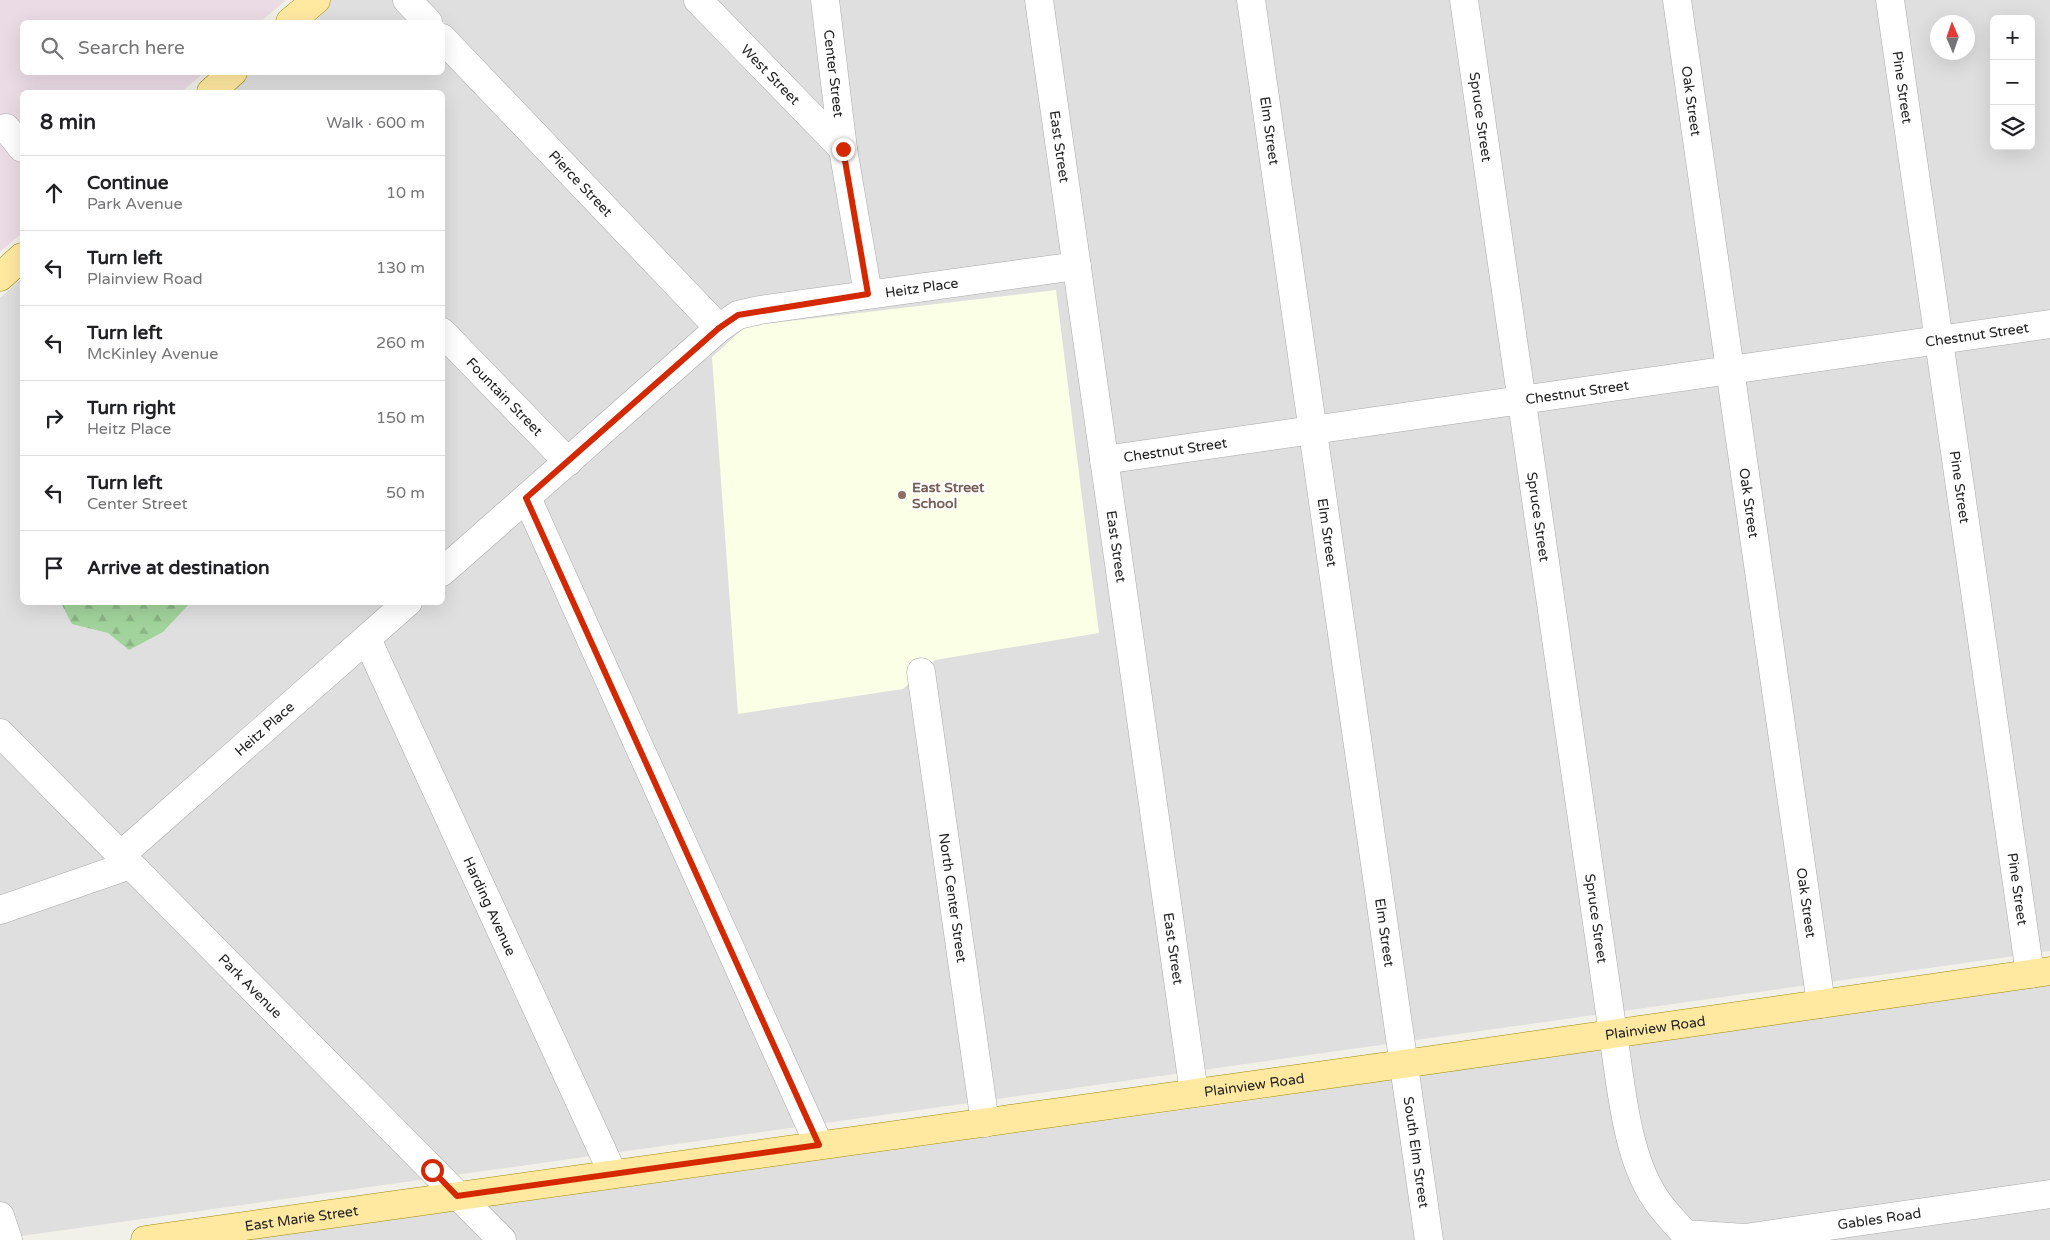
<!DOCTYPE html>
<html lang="en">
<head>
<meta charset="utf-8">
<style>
	:root { --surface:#fff; --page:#f6f6f6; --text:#202124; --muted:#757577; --line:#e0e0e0 }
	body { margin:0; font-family:"Varela Round",sans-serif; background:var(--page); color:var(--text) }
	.controls { position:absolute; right:15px; top:15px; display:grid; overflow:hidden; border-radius:8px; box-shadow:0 5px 20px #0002 }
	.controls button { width:45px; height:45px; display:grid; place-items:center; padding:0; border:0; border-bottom:1px solid var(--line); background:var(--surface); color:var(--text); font:25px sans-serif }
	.compass { position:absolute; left:1930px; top:15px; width:45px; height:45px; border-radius:50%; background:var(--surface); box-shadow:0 5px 20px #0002; rotate:358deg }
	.stop { position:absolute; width:15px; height:15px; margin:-11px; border:4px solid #d42900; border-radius:50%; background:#fff }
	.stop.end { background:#d42900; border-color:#fff; box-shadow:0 1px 5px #0008 }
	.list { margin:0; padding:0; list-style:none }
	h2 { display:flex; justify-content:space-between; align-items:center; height:65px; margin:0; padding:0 20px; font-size:21px }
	h2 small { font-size:16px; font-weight:400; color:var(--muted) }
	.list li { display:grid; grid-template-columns:32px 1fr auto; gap:15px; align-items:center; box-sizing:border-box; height:75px; padding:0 20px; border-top:1px solid var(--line) }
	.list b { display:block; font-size:19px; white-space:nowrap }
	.list p { margin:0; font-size:16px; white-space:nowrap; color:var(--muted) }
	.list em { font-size:16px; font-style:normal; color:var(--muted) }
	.icon { flex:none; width:28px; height:28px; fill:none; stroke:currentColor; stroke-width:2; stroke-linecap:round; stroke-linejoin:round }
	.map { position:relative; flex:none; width:2050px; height:1240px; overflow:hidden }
	.search { position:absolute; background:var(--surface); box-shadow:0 5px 20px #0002; left:20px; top:20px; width:425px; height:55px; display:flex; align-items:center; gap:12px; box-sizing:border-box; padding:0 18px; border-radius:8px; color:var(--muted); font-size:19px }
	.panel { position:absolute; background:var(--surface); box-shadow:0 5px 20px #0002; left:20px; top:90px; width:425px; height:515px; border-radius:8px }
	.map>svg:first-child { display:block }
	.residential { fill:#e0dfdf; fill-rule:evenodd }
	.industrial { fill:#ebdbe5 }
	.education { fill:#faffe5 }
	.forest { fill:url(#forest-firs) }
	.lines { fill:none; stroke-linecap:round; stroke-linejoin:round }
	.minor-casing { stroke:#a9a9a9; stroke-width:29 }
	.major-casing { stroke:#a08a00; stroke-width:29 }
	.minor { stroke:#fff; stroke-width:28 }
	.major { stroke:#ffe9a1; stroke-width:28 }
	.route { stroke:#d42900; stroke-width:6 }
	.education-dot { fill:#8d6e63; stroke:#fff; stroke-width:2 }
	.labels { text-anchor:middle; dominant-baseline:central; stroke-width:4; stroke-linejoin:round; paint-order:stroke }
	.street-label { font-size:14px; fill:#222; stroke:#fff }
	.education-label { font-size:14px; font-weight:bold; fill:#785e54; stroke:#fff; text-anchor:start }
</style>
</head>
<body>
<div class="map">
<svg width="2050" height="1240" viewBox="0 0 2050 1240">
	<defs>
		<pattern id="forest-firs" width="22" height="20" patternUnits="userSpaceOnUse" patternTransform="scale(1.25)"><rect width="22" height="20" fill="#a2d39c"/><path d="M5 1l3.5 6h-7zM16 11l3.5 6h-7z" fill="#8bb586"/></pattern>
	</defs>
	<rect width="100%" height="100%" fill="#f2f1e9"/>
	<!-- residential -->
	<g class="residential">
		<path d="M331,0H2050V951L0,1239V298L22,278V602H442V92H229L251,73L442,72V22H306ZM1994,19H2031V146H1994ZM1938,22H1968V52H1938Z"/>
		<polygon points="2050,981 2050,1240 245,1240 1254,1100"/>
	</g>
	<!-- industrial -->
	<polygon class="industrial" points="0,0 284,0 285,1 260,22 22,22 22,72 204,73 181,92 22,92 22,233 0,252"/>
	<!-- education -->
	<polygon class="education" points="1056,290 1099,633 935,660 903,689 738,714 712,357 746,326"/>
	<!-- forest -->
	<polygon class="forest" points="61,603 190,603 163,632 129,650 108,633 72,624"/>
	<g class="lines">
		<defs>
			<g id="minor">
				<polyline points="407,0 428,22"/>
				<path id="s1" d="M698,0L843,149"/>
				<path id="s2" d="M825,0L843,149L868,294"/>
				<path id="s3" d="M1039,0L1194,1093"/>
				<path id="s4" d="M1251,0L1429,1240"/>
				<path id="s5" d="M1464,0L1613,1034C1621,1084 1626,1155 1655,1198C1663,1211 1675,1222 1685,1234L1745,1238L2050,1194"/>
				<path id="s6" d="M1677,0L1821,1004"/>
				<path id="s7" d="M1890,0L2030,974"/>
				<path id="s8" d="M442,38L719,328"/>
				<polyline points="6,128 22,148"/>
				<path id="s9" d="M442,332L568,462"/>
				<path id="s10" d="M1104,460L2050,324"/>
				<polyline points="527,498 819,1145"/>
				<path id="s11" d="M442,572L719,328L738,315L760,310L1077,266"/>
				<path id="s12" d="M367,639L613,1174"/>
				<path id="s13" d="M921,672L985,1123"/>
				<path id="s14" d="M0,733L502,1240"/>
				<path id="s15" d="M121,855L408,602"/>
				<polyline points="0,910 130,865"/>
				<polyline points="0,1216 8,1240"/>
			</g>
			<g id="major">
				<polyline points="290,22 316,0"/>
				<polyline points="211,92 233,72"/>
				<polyline points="0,277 22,257"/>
				<path id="s16" d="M145,1240L1424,1061L2050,971"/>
			</g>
		</defs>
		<!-- minor casing -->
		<use href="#minor" class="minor-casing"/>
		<!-- major casing -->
		<use href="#major" class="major-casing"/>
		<!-- minor -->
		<use href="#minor" class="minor"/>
		<!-- major -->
		<use href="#major" class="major"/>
	</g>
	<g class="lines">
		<!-- route -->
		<polyline class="route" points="432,1170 457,1196 819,1145 526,498 719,328 738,315 868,294 843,149"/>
	</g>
	<!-- markers -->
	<circle class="education-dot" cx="902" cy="495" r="5"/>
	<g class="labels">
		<!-- street labels -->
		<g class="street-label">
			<text stroke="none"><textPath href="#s2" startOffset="74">Center Street</textPath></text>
			<text stroke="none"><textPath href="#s1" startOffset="104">West Street</textPath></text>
			<text stroke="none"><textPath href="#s7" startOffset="88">Pine Street</textPath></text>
			<text stroke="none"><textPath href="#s6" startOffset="102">Oak Street</textPath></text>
			<text stroke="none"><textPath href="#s5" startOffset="118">Spruce Street</textPath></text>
			<text stroke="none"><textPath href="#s4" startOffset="132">Elm Street</textPath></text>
			<text stroke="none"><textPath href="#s3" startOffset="148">East Street</textPath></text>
			<text stroke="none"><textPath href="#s8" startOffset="201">Pierce Street</textPath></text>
			<text stroke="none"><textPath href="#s11" startOffset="578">Heitz Place</textPath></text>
			<text stroke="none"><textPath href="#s10" startOffset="882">Chestnut Street</textPath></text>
			<text stroke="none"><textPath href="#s10" startOffset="478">Chestnut Street</textPath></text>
			<text stroke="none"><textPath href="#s9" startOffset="90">Fountain Street</textPath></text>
			<text stroke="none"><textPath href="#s10" startOffset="72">Chestnut Street</textPath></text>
			<text stroke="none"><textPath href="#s7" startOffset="492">Pine Street</textPath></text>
			<text stroke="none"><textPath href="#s6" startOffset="508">Oak Street</textPath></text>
			<text stroke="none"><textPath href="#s5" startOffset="522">Spruce Street</textPath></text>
			<text stroke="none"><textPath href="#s4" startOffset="538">Elm Street</textPath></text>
			<text stroke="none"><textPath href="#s3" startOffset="552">East Street</textPath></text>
			<text stroke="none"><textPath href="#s15" startOffset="191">Heitz Place</textPath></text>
			<text stroke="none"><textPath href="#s7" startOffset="898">Pine Street</textPath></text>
			<text stroke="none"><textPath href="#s13" startOffset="228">North Center Street</textPath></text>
			<text stroke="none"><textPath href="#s6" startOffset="912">Oak Street</textPath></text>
			<text stroke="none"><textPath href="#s12" startOffset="294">Harding Avenue</textPath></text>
			<text stroke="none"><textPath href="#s5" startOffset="928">Spruce Street</textPath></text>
			<text stroke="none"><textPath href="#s4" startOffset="942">Elm Street</textPath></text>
			<text stroke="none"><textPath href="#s3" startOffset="958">East Street</textPath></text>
			<text stroke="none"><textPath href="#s14" startOffset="356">Park Avenue</textPath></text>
			<text stroke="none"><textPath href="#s16" startOffset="1525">Plainview Road</textPath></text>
			<text stroke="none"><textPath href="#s16" startOffset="1120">Plainview Road</textPath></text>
			<text stroke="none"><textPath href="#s4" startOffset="1164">South Elm Street</textPath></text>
			<text stroke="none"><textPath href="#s16" startOffset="158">East Marie Street</textPath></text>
			<text stroke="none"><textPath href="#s5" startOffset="1458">Gables Road</textPath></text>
		</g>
		<!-- education labels -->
		<g class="education-label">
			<text x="912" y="487">East Street<tspan x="912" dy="16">School</tspan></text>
		</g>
	</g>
</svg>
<div class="controls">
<button>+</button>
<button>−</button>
<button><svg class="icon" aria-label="layers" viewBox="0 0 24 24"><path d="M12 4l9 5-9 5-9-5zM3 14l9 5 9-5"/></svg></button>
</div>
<svg class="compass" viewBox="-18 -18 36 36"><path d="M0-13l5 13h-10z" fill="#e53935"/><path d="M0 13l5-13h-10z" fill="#757577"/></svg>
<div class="stop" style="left:432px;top:1170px"></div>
<div class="stop end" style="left:843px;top:149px"></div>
<div class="search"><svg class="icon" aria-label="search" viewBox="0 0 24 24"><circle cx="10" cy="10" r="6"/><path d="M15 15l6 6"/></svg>Search here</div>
<section class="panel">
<h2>8 min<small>Walk · 600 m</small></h2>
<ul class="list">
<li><svg class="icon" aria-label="ahead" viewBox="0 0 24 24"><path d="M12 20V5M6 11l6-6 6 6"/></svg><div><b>Continue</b><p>Park Avenue</p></div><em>10 m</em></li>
<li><svg class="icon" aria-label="left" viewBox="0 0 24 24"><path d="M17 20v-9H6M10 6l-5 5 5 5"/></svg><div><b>Turn left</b><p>Plainview Road</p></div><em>130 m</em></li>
<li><svg class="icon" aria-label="left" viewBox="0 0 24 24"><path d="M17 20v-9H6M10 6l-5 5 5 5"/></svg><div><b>Turn left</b><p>McKinley Avenue</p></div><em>260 m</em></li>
<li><svg class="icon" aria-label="right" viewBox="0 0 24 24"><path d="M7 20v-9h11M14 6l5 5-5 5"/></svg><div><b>Turn right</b><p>Heitz Place</p></div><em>150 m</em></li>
<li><svg class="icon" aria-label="left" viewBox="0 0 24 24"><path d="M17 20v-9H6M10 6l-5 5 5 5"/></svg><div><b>Turn left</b><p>Center Street</p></div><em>50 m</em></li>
<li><svg class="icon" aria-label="arrive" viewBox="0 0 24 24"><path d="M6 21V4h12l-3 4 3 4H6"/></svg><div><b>Arrive at destination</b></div></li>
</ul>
</section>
</div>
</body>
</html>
